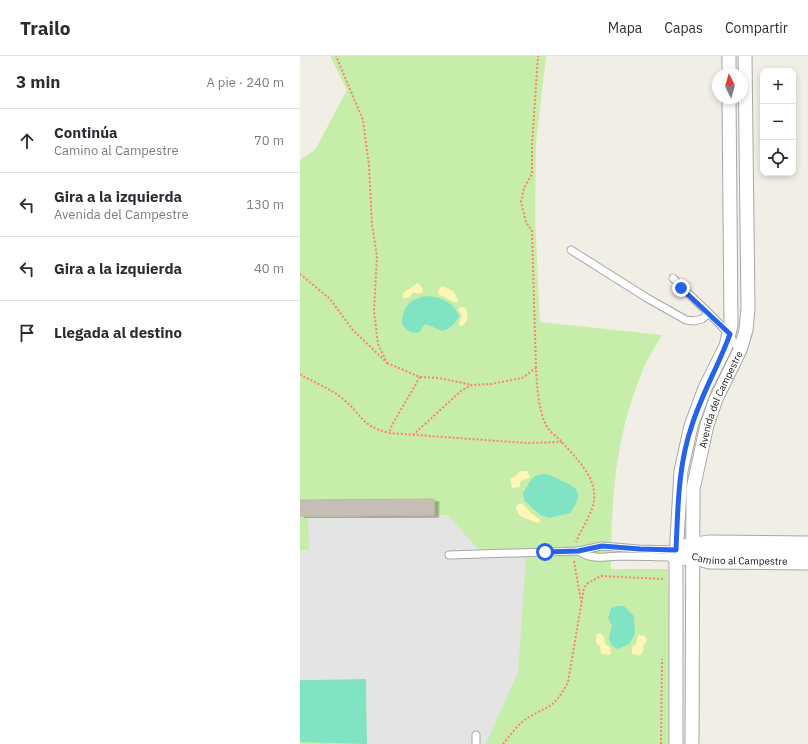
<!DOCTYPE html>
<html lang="es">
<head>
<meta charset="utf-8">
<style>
	:root { --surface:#fff; --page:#f2f2f3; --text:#2b2b33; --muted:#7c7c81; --line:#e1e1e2 }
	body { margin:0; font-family:"IBM Plex Sans",sans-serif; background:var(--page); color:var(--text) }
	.controls { position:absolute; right:12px; top:12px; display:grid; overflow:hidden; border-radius:8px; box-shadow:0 2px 6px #0003 }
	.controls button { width:36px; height:36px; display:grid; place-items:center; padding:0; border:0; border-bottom:1px solid var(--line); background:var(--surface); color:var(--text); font:20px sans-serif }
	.compass { position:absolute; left:412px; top:12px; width:36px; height:36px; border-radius:50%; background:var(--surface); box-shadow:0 2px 6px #0003; rotate:355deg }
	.stop { position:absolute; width:12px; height:12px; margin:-9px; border:3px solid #2563eb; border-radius:50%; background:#fff }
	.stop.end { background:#2563eb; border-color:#fff; box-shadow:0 1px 4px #0008 }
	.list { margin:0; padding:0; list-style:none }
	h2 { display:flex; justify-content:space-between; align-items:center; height:52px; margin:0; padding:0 16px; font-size:17px }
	h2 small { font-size:13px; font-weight:400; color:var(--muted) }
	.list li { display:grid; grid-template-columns:26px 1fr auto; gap:12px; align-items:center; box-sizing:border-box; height:64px; padding:0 16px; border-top:1px solid var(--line) }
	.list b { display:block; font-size:15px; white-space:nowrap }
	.list p { margin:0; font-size:13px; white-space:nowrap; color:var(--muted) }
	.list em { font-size:13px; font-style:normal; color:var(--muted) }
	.icon { flex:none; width:22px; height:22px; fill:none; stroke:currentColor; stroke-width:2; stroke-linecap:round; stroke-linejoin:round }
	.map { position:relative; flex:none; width:508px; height:688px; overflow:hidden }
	header { display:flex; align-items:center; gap:24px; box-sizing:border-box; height:56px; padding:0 20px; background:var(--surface); border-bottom:1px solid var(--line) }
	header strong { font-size:19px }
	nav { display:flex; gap:22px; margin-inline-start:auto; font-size:14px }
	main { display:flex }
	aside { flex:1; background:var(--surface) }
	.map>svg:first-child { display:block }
	.grass { fill:#c7edaa }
	.sand { fill:#fff5b6 }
	.pitch { fill:#80e3c3 }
	.parking { fill:#e4e4e4 }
	.building { fill:#c6beb5; stroke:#c3b5a7; filter:url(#shadow) }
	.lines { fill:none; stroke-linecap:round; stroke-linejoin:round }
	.service-casing { stroke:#a7a7a7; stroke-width:9 }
	.minor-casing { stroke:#a7a7a7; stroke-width:15 }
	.tertiary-casing { stroke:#a7a7a7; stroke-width:19 }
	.path { stroke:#ff8169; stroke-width:2; stroke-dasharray:2 2; stroke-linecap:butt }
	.service { stroke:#fff; stroke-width:7 }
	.minor { stroke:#fff; stroke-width:13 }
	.tertiary { stroke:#fff; stroke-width:17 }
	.route { stroke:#2563eb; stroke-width:5 }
	.labels { text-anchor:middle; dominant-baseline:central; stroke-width:4; stroke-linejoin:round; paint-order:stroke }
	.street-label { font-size:10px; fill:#202020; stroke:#fff }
</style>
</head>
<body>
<header>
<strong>Trailo</strong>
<nav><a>Mapa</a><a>Capas</a><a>Compartir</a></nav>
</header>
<main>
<aside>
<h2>3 min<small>A pie · 240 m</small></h2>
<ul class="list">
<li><svg class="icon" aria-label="ahead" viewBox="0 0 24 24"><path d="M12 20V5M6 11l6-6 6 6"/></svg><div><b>Continúa</b><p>Camino al Campestre</p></div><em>70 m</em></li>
<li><svg class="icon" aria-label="left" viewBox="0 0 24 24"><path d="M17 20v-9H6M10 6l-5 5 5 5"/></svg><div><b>Gira a la izquierda</b><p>Avenida del Campestre</p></div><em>130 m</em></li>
<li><svg class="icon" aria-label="left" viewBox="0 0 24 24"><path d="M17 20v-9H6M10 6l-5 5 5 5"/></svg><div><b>Gira a la izquierda</b></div><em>40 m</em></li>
<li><svg class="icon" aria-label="arrive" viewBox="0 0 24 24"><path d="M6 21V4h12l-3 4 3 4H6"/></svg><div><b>Llegada al destino</b></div></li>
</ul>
</aside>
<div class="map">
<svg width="508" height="688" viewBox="0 0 508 688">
	<defs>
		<filter id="shadow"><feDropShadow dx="4.5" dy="2.5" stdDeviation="0" flood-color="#0004"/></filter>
	</defs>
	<rect width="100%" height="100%" fill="#f1eee6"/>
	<!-- grass -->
	<path class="grass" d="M30,0H246L236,87L235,162L240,266L362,279C355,291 347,303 342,316C315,381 311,444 311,513H368L371,688H0V104L15,94L47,34Z"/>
	<!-- sand -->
	<g class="sand">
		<polygon points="118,227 123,233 123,236 119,238 114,236 108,242 103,242 103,237"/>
		<polygon points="143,230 153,235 158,243 158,245 156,247 138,238 139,232"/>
		<path d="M161,251H165C169,257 168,266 162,270H160L159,267L162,260L158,253Z"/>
		<polygon points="220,415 227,415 230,421 220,426 220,431 212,432 210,423 216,420"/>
		<polygon points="222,447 233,459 241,464 240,466 237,467 220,460 216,453 217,449"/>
		<polygon points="300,577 304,581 305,588 311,592 310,599 301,598 300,590 296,587 296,579"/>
		<polygon points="338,579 345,580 347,584 343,590 344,593 340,600 332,598 332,591 336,588"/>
	</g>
	<!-- pitch -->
	<g class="pitch">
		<path d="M128,240C143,242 153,246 159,260C156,268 149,273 142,275L126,268L122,271L120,276C111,278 107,275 102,268C102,250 111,242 128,240Z"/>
		<path d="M244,418C251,419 256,422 262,425C282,433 282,440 270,457L249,462L240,459L224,444L223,437L231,424L235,420Z"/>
		<path d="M317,550H324L334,560L335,578L329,588L318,593C306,588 309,580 312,570L308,562L311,552Z"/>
		<polygon points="66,623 67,688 0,686 0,624"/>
	</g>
	<!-- parking -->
	<polygon class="parking" points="148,459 184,500 226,502 218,616 186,688 67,688 66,623 0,624 0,495 9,494 8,461"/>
	<!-- building -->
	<polygon class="building" points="134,443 134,459 0,460 0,444"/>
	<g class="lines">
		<defs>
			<g id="service">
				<polyline points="271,194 347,242 386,264 394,265 402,263 408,258"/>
				<path d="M373,222C395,246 423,266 439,294"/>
				<path d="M278,495C292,504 304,501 320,500C339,500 358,501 376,501"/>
				<polyline points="149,499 278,495 302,490 339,493 376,494"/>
				<polyline points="176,688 176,679"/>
			</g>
			<g id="minor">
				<polyline points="429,0 429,18"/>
				<polyline points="376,688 376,501 381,415 391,370 405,332 426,290 431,269 429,42"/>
				<path id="s1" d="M392,688L393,433L407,369L416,343L440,294L446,274L448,252L445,0"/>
			</g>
			<g id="tertiary">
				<polyline points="379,493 409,488 508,489"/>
				<path id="s2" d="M376,501L394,500L410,504L508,505"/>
			</g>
		</defs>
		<!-- service casing -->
		<use href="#service" class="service-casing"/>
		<!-- minor casing -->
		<use href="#minor" class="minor-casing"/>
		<!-- tertiary casing -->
		<use href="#tertiary" class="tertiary-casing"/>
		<!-- path -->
		<g class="path">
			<polyline points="0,218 30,243 52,273 87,307 78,288 74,255 77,200 72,169 69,110 63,64 36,0"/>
			<polyline points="87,307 120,321 92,369 89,377"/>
			<polyline points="236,312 232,175 226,166 221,146 224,132 232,118 232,89 238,0"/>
			<path d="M0,318C14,327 30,332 43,343C63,359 59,369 89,377L226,387L262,386"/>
			<polyline points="120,321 139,322 172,329"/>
			<path d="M113,379L162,334L172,329L191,328L222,322L236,312C237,330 238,353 246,369C249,375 256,380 261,385C275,401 297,421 294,444C293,457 281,473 276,486"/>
			<polyline points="274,505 281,545"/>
			<path d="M203,688C209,681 215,672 222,666C245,649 253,656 268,626L284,532L288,527L301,520L363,523"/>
			<polyline points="361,688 362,603"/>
		</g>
		<!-- service -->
		<use href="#service" class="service"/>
		<!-- minor -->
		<use href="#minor" class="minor"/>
		<!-- tertiary -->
		<use href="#tertiary" class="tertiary"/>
	</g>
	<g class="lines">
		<!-- route -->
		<path class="route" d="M245,496L278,495L302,490L340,493L376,494C378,451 378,409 392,369C402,337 419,309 430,278L381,232"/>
	</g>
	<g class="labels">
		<!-- street labels -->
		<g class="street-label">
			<text stroke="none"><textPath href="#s1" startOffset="349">Avenida del Campestre</textPath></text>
			<text stroke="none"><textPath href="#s2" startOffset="64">Camino al Campestre</textPath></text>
		</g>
	</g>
</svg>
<div class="controls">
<button>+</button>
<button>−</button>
<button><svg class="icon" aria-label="locate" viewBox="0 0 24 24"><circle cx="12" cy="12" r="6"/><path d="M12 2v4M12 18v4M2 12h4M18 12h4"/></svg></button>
</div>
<svg class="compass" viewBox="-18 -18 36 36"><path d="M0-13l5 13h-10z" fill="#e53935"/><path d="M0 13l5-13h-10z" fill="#7c7c81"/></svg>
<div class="stop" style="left:245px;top:496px"></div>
<div class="stop end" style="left:381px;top:232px"></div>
</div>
</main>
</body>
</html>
